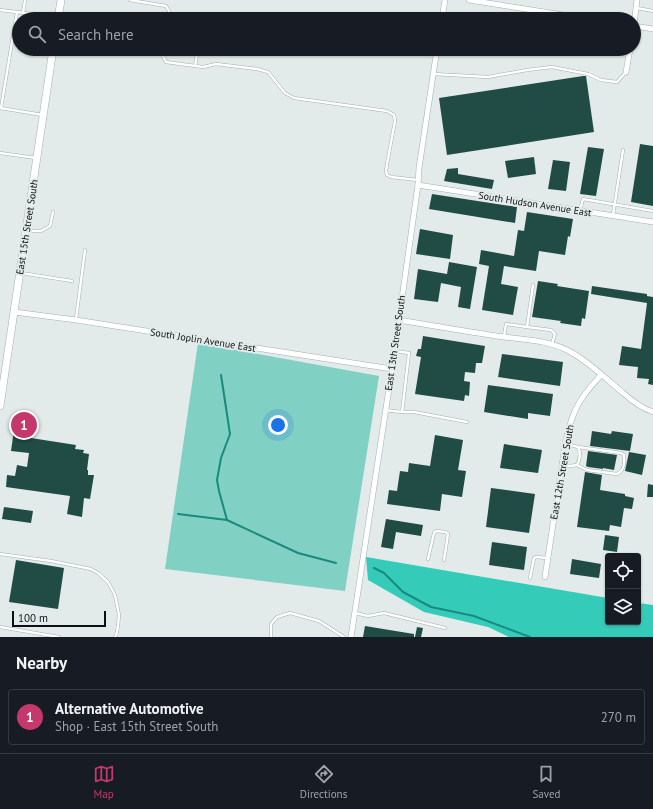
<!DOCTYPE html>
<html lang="en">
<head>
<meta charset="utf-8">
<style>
	:root { --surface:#171b24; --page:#20242c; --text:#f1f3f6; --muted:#9ea1a6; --line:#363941; --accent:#c4386b }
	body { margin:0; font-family:"PT Sans",sans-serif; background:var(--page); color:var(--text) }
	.controls { position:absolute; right:12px; bottom:12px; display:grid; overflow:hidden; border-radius:4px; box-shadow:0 1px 3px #0004 }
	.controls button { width:36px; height:36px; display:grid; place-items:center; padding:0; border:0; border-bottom:1px solid var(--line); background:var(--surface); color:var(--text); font:20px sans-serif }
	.scale { position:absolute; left:12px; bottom:10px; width:94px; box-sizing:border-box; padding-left:4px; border:2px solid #0d100f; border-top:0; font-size:11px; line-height:14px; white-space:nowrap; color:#0d100f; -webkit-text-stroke:3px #e2ebea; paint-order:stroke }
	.you { position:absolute; left:278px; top:425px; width:14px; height:14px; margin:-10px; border:3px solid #fff; border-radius:50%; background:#1a73e8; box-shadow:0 0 0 6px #1a73e833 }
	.badge { display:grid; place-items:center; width:26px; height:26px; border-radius:50%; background:var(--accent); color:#fff; font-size:13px; font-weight:700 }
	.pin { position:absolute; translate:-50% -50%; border:2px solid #fff; box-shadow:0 1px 4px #0006 }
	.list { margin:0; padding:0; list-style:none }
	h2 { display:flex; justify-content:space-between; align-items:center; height:52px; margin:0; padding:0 16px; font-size:17px }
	h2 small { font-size:13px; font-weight:400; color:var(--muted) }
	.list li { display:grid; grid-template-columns:26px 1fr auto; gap:12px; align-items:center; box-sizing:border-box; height:56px; margin:0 8px 8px; padding:0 8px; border:1px solid var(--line); border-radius:4px }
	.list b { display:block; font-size:15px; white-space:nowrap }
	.list p { margin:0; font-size:13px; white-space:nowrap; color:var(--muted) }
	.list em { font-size:13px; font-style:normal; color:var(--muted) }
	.icon { flex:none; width:22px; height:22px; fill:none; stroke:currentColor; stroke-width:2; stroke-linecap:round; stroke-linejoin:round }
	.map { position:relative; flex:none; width:653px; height:637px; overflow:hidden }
	.search { position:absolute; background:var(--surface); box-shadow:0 1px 3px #0004; left:12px; right:12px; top:12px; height:44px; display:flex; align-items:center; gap:10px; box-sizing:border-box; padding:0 14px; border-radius:22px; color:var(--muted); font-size:15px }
	.sheet { height:116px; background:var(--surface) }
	nav { display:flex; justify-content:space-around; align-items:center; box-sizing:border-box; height:56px; border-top:1px solid var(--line); background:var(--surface); font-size:11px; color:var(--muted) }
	nav a { display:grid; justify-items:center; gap:2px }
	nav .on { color:var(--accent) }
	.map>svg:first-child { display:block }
	.green { fill:#80d0c4 }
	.forest { fill:#35cbb9 }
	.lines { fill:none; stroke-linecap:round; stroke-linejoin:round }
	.stream { stroke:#198a7d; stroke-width:2 }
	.building { fill:#214c46 }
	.service-casing { stroke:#a5aeac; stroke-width:3.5 }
	.minor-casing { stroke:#a5aeac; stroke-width:6 }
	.secondary-casing { stroke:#a5aeac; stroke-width:8 }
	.service { stroke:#fff; stroke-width:2.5 }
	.minor { stroke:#fff; stroke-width:5 }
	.secondary { stroke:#fff; stroke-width:7 }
	.labels { text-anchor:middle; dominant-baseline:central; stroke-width:4; stroke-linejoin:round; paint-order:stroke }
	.street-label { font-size:10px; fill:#0d100f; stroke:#e2ebea }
</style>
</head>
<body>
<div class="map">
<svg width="653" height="637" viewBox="0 0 653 637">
	<rect width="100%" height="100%" fill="#e2ebea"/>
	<!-- green -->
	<polygon class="green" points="198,343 379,376 345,591 165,569"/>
	<!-- forest -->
	<polygon class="forest" points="366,557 608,598 608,622 638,622 638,603 653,605 653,637 509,637 488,627 424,612 368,580"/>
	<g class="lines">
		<!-- stream -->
		<g class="stream">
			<polyline points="221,375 230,434 221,458 217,480 219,491 227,520"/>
			<polyline points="178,514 227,520 298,553 336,563"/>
			<polyline points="374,568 384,573 403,592 431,607 474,616 530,637"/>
		</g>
	</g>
	<!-- building -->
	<g class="building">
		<polygon points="583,76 586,76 594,132 447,155 439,98"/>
		<polygon points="640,144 653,146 653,206 631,202"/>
		<polygon points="588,147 604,149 596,196 580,194"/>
		<polygon points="534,157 536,174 508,178 505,161"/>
		<polygon points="553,160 570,162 566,191 548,189"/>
		<polygon points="458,168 458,174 494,180 492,189 444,181 447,169"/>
		<polygon points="432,194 517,207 515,223 429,209"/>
		<polygon points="527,212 573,219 570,237 568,236 565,255 539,251 536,271 504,266 501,284 518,287 513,315 482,310 489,266 479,264 481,250 514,256 518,230 524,231"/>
		<polygon points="420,229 453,235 450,259 416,254"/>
		<polygon points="449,262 477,267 470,309 458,307 461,287 441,283 438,302 414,299 418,269 447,274"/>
		<polygon points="538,281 558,284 557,286 589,291 585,319 582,318 581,326 560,323 561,321 532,317"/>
		<polygon points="592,286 647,294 647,296 653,297 653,385 648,384 649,379 637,378 638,367 619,365 622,346 641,349 647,303 591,294"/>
		<polygon points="423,336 485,346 482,363 476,363 475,373 465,372 464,381 470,382 469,396 465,395 464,401 415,394 421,357 416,356 418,349 421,349"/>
		<polygon points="502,354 563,362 560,386 498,377"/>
		<polygon points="488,385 553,394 550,416 528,413 528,419 484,412"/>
		<polygon points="16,415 34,417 31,438 76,445 75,449 84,450 83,453 89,454 87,470 88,470 88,475 94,475 90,499 84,498 82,517 67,514 70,496 6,487 7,475 15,476 17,465 27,467 29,453 11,451"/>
		<polygon points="592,431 611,434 612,431 633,434 630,451 590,446"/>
		<polygon points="435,435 463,440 458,470 466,471 462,497 442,494 440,511 387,504 389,490 397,491 400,471 408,472 409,463 430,466"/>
		<polygon points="504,444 542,450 538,473 500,468"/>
		<polygon points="588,451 617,455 614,470 603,468 603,469 588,467 586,466"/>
		<polygon points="629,452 646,455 642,475 625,471"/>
		<polygon points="585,472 602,475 600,490 625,494 625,496 634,498 632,509 624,508 621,527 610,525 609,531 577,527"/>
		<polygon points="648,484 653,485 653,497 647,497"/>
		<polygon points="491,488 535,494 529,533 486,527"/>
		<polygon points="4,507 33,511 31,523 2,519"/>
		<polygon points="386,519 423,525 421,536 396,532 393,549 381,547"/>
		<polygon points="605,535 619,537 617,552 603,550"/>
		<polygon points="492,542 527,547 524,570 489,565"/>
		<polygon points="572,559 601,564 599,578 570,574"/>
		<polygon points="16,560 64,568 58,609 9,602"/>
		<polygon points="365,626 414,634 414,637 363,637"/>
		<polygon points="417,627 423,628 421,637 415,637"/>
	</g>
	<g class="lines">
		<defs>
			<g id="service">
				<polyline points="130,0 166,6 170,13 169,19"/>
				<polyline points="637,8 653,11"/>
				<polyline points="0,10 57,17"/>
				<polyline points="23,13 25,0"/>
				<polyline points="164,49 163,56 166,62 203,67 216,64 257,69 268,72 285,93 294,98 387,111 394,115 395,121 387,164 386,171 387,175 391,177 418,180"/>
				<polyline points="195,66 198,49"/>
				<polyline points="433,74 488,77 527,70 552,67 588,74 601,80 617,82 626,72"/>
				<polyline points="0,108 43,115"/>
				<polyline points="1,108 17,12"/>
				<polyline points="0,153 36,158"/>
				<polyline points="580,210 583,199 653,211"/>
				<polyline points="613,215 623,150"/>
				<polyline points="26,231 41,231 50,226 53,212"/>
				<polyline points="21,273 72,281"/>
				<polyline points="533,285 527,327 551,330 555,334 552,344"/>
				<polyline points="76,319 85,250"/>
				<polyline points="504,336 506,324 527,327"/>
				<polyline points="385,410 402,412 409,353 395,351"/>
				<polyline points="402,412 414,412 467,422"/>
				<path d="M577,465L587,470L617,474C624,471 625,462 624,455L621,453L578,447"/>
				<path d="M562,467L577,465C580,460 581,452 578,447L566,444"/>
				<polyline points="0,554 51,561 91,569 98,573 108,582 115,595 119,615 118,626 116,636 115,637"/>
				<polyline points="428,559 434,533 436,531 446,532 448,534 444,560"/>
				<polyline points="530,578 534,558 536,557 547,558"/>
				<polyline points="355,613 368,616 384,613 445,628"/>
				<polyline points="0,627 59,637"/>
				<polyline points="271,637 271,624 277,617 290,613 319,621 344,637"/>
			</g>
			<g id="minor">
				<polyline points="469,0 589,19"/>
				<polyline points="442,19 445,0"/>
				<polyline points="634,24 637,0"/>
				<polyline points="634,26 653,29"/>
				<polyline points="626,72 630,49"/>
				<polyline points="418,185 653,222"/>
				<polyline points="14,312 76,320 392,369"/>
				<path d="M399,320C434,326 469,332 504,337C525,340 547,340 567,350C587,360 605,378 622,392C632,401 641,408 653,412"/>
				<path d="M545,577L566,439C570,424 574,409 583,397C588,389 595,382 601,375"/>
				<polyline points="351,637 392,369 418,185 419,168 437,49"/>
			</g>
			<g id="secondary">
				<polyline points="58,19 61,0"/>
				<polyline points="0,406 53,49"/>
			</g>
		</defs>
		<!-- service casing -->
		<use href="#service" class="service-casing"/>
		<!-- minor casing -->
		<use href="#minor" class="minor-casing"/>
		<!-- secondary casing -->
		<use href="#secondary" class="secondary-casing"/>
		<!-- service -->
		<use href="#service" class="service"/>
		<!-- minor -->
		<use href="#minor" class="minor"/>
		<!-- secondary -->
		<use href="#secondary" class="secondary"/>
	</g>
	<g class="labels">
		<!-- street labels -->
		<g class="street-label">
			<text transform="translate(535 204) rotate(9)">South Hudson Avenue East</text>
			<text transform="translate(27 227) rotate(-81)">East 15th Street South</text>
			<text transform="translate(203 340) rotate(9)">South Joplin Avenue East</text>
			<text transform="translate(395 343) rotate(-82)">East 13th Street South</text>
			<text transform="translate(562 472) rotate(-80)">East 12th Street South</text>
		</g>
	</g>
</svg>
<div class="controls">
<button><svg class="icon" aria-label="locate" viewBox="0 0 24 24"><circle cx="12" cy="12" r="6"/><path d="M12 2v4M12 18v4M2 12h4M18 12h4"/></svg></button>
<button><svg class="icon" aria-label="layers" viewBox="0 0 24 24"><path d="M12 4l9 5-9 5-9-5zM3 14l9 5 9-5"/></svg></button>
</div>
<div class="scale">100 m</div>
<div class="you"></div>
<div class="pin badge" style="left:24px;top:425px">1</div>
<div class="search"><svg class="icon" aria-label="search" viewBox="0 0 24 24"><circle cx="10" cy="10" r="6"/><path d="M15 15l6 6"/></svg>Search here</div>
</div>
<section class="sheet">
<h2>Nearby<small></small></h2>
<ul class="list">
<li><span class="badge">1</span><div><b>Alternative Automotive</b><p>Shop · East 15th Street South</p></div><em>270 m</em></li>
</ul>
</section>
<nav>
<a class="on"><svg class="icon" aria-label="map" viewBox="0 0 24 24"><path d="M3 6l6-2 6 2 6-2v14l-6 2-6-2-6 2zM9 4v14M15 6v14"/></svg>Map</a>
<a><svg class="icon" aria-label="directions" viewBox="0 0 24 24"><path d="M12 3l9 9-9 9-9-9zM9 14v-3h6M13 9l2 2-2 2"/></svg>Directions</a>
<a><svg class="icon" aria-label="saved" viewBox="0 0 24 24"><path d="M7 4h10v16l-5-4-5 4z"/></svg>Saved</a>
</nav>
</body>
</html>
